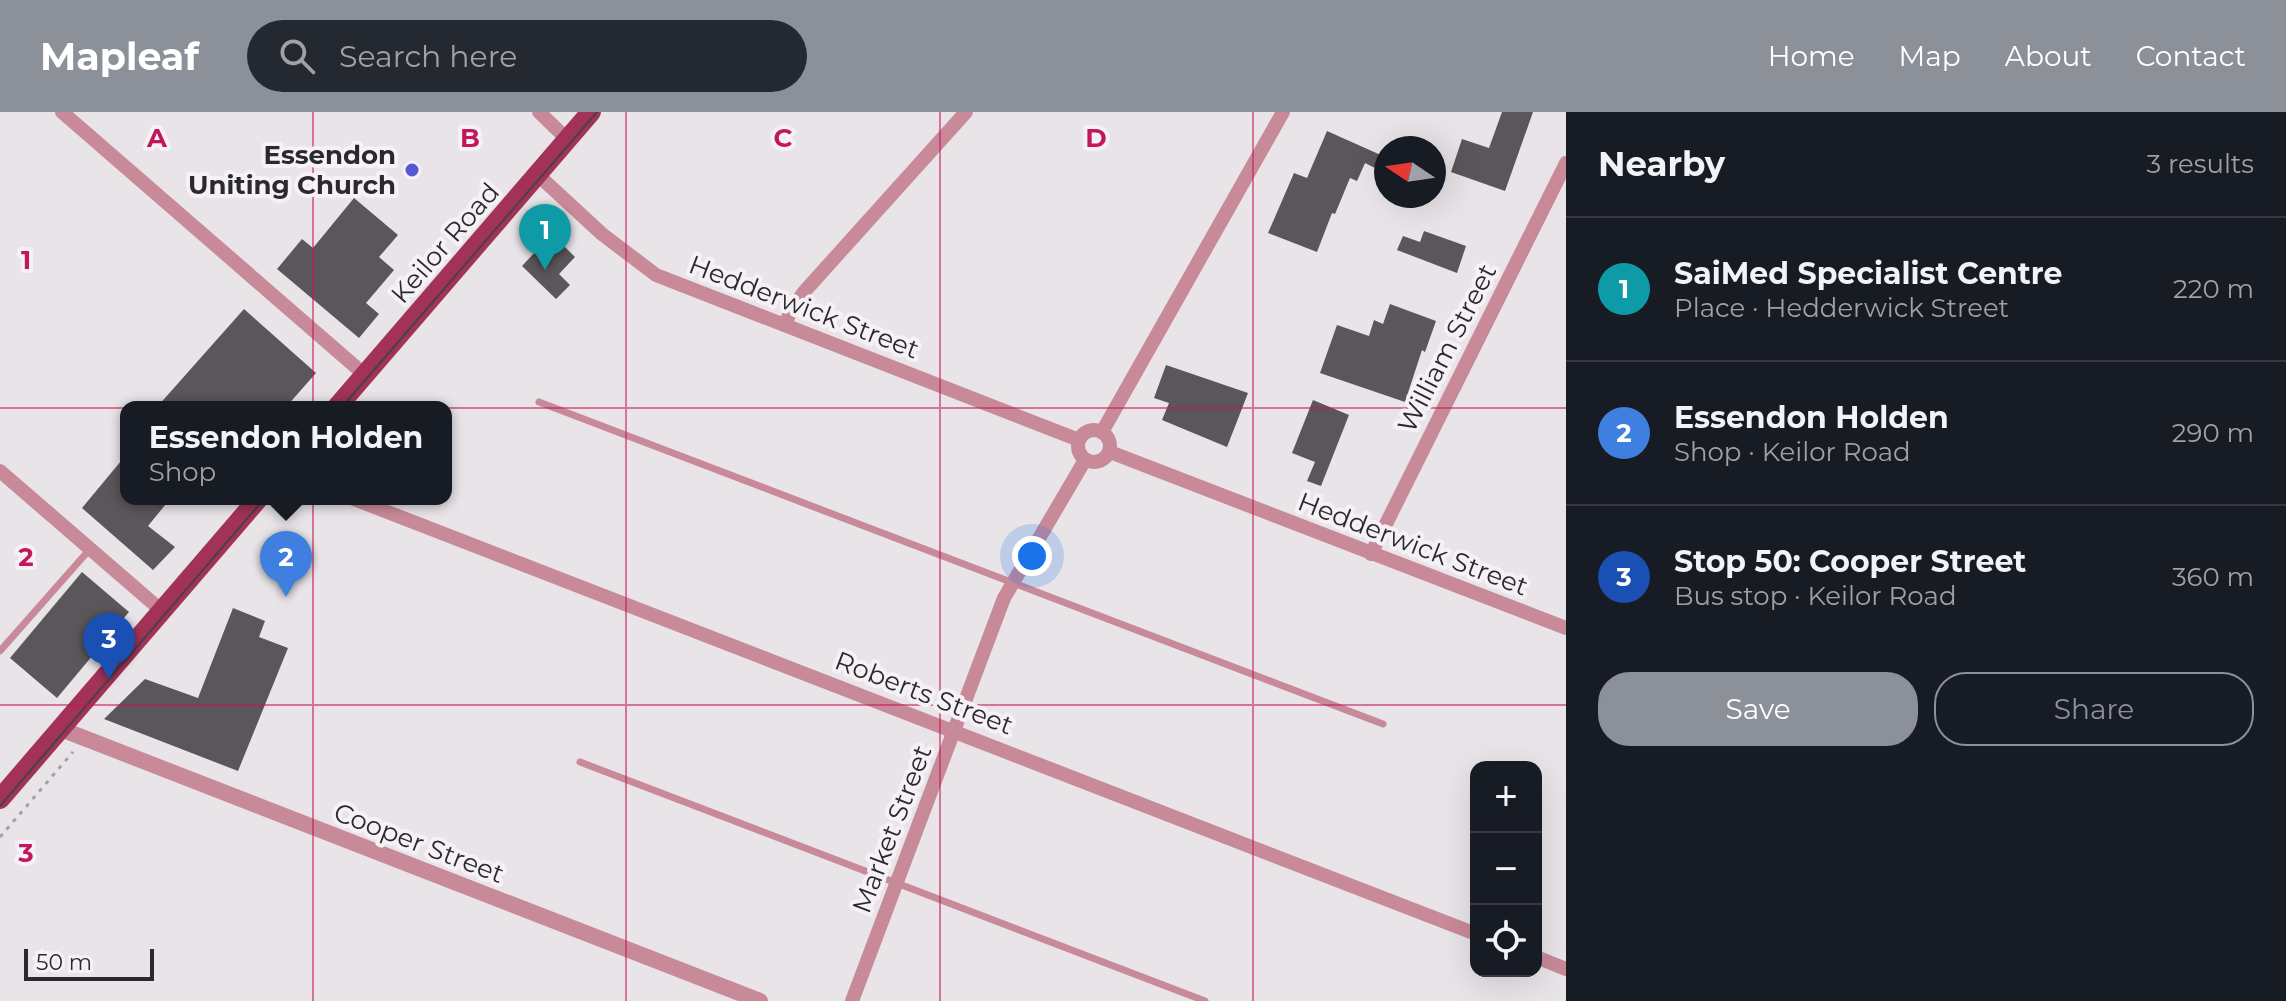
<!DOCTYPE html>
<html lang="en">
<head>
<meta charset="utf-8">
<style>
	:root { --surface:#171b24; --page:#242831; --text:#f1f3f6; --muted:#9ea1a6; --line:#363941; --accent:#8c9099 }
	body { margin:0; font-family:Montserrat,sans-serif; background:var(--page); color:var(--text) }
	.controls { position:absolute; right:24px; bottom:24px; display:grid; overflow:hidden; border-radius:16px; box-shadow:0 8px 32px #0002 }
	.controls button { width:72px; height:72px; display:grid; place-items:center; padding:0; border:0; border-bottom:2px solid var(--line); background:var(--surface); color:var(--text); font:40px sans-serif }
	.compass { position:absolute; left:1374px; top:24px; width:72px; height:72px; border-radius:50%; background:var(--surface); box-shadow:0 8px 32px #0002; rotate:283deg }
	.scale { position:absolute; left:24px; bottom:20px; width:130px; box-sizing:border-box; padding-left:8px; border:4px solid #2a292b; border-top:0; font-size:22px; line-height:28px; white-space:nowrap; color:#2a292b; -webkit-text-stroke:6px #f5f1f6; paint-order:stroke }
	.you { position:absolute; left:1032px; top:444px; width:28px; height:28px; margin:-20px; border:6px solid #fff; border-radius:50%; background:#1a73e8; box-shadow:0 0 0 12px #1a73e833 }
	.badge { display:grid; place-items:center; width:52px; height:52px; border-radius:50%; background:var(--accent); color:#fff; font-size:26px; font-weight:700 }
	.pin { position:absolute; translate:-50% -66px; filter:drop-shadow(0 2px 4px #0008) }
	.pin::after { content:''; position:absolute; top:42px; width:28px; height:24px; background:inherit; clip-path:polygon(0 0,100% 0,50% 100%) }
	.popup { position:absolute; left:120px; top:289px; width:332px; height:104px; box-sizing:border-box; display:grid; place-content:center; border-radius:16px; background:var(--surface); filter:drop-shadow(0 2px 6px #0005); font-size:26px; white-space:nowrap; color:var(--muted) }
	.popup b { font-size:30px; color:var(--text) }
	.popup::after { content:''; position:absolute; left:50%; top:100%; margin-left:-16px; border:16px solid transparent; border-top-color:var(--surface) }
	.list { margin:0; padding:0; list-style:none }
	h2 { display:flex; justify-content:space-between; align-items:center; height:104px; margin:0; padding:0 32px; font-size:34px }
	h2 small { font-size:26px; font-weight:400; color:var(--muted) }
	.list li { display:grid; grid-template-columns:52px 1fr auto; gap:24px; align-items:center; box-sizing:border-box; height:144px; padding:0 32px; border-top:2px solid var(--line) }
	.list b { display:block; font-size:30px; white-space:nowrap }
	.list p { margin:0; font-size:26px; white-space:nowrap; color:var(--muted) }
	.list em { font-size:26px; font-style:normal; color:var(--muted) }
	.actions { display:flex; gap:16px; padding:24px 32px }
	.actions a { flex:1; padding:18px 0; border:2px solid var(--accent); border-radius:32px; text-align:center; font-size:28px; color:var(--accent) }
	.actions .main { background:var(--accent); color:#fff }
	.icon { flex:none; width:44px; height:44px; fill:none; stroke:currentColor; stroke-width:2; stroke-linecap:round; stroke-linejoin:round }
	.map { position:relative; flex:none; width:1566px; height:889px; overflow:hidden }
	header { display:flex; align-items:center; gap:48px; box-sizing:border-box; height:112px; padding:0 40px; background:var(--accent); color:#fff }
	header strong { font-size:38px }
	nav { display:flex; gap:44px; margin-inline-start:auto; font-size:28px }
	.search { width:560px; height:72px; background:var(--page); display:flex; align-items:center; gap:20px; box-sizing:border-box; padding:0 28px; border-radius:44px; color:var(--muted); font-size:30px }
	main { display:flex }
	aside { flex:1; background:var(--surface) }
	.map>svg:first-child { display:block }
	.building { fill:#5a5659 }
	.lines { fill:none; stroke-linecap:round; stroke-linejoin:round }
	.path { stroke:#a3a1a4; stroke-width:3; stroke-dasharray:4 6; stroke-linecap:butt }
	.service { stroke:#c88998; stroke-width:7 }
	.minor { stroke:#c88998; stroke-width:14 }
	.tertiary { stroke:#c88998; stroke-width:16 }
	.primary { stroke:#a33259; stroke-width:20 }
	.tram { stroke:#454346; stroke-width:2 }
	.grid { fill:none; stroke:#c2185b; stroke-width:2; stroke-opacity:0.55 }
	.poi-dot { fill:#535ad1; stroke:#f5f1f6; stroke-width:3 }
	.labels { text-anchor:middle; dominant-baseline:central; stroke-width:8; stroke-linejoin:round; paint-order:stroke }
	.poi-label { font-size:26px; font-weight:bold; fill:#2a292b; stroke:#f5f1f6; text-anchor:end }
	.street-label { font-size:26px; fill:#2a292b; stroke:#f5f1f6 }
	.grid-label { font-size:26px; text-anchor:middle; font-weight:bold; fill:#c2185b; stroke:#f5f1f6; stroke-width:8; stroke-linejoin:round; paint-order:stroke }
</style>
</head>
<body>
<header>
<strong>Mapleaf</strong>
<div class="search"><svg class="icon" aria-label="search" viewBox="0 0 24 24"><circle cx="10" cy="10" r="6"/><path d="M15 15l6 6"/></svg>Search here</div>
<nav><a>Home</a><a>Map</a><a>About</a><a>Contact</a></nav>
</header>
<main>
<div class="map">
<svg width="1566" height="889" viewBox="0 0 1566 889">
	<rect width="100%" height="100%" fill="#e8e4e8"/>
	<!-- building -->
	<g class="building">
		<polygon points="1502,0 1533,0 1505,79 1451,60 1462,27 1489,36"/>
		<polygon points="1327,19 1383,44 1377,57 1365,51 1357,69 1350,66 1335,102 1332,101 1317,140 1268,121 1294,61 1307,66"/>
		<polygon points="354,86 398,123 379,145 394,158 366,191 379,202 359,226 277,157 302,127 313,136"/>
		<polygon points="1424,119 1466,134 1457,161 1397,138 1403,124 1420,130"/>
		<polygon points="552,122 575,145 559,162 570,173 556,187 522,154"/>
		<polygon points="1390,192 1436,209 1425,240 1422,238 1405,290 1320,261 1337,213 1369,224 1374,208 1383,212"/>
		<polygon points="244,197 316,261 286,295 157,295"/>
		<polygon points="1166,253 1248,281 1227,335 1162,308 1169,291 1154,286"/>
		<polygon points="1313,288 1349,303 1321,374 1307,369 1315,350 1292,341"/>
		<polygon points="126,343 126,387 170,387 148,414 175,435 153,458 82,396"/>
		<polygon points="82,460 129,500 57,586 10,546"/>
		<polygon points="233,496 265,509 259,525 288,536 238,659 104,607 145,567 198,586"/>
	</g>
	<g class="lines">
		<!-- path -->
		<polyline class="path" points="0,725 73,640"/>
		<!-- service -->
		<g class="service">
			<polyline points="539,290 1383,612"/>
			<polyline points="0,539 90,437"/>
			<polyline points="580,650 1205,889"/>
		</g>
		<!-- minor -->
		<g class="minor">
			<polyline points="62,0 365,263"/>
			<polyline points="539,0 568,28"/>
			<polyline points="538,63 602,122 656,163 1079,328"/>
			<polyline points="785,213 791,198 804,180 966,0"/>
			<circle cx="1094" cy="334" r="16"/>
			<polyline points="1102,320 1283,0"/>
			<polyline points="1110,340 1566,516"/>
			<polyline points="0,359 162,499"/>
			<polyline points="354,387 1476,822"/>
			<polyline points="1371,442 1566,51"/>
			<polyline points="1536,845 1566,857"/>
			<polyline points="852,889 1004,486 1085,348"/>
		</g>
		<!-- tertiary -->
		<polyline class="tertiary" points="61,617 760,889"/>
		<!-- primary -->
		<g class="primary">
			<polyline points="337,295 591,0"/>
			<polyline points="0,687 258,387"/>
		</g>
		<!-- tram -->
		<g class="tram">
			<polyline points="342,295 597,0"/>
			<polyline points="0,694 264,387"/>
		</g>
	</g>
	<!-- grid -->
	<path class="grid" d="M313,0V889M626,0V889M940,0V889M1253,0V889M0,296H1566M0,593H1566"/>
	<!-- markers -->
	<circle class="poi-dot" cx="412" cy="58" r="8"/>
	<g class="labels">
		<!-- poi labels -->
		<g class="poi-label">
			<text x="396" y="43">Essendon<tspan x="396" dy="30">Uniting Church</tspan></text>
		</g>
		<!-- street labels -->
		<g class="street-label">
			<text transform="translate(445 131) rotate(-49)">Keilor Road</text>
			<text transform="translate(804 195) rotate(21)">Hedderwick Street</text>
			<text transform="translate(1447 236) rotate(-63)">William Street</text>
			<text transform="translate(1413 432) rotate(21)">Hedderwick Street</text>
			<text transform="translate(924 581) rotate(21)">Roberts Street</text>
			<text transform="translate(892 717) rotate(-69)">Market Street</text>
			<text transform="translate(419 731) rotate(21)">Cooper Street</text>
		</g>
	</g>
	<g class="grid-label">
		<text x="157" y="35">A</text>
		<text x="470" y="35">B</text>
		<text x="783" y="35">C</text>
		<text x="1096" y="35">D</text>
		<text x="26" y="157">1</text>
		<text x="26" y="454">2</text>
		<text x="26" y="750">3</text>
	</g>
</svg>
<div class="controls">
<button>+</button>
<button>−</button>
<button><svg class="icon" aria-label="locate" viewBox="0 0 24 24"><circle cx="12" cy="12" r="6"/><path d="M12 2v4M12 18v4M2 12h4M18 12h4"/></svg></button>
</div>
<svg class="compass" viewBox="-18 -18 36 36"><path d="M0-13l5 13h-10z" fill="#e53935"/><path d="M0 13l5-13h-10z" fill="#9ea1a6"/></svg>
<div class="scale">50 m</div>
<div class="you"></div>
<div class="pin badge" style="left:545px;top:158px;background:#0f9aa8">1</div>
<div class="pin badge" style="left:286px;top:485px;background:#3f7fe0">2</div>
<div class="popup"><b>Essendon Holden</b>Shop</div>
<div class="pin badge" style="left:109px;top:567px;background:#1a4fb4">3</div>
</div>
<aside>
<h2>Nearby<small>3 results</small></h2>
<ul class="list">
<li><span class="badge" style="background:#0f9aa8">1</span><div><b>SaiMed Specialist Centre</b><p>Place · Hedderwick Street</p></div><em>220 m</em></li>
<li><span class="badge" style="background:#3f7fe0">2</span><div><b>Essendon Holden</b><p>Shop · Keilor Road</p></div><em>290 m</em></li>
<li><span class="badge" style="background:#1a4fb4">3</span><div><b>Stop 50: Cooper Street</b><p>Bus stop · Keilor Road</p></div><em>360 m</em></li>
</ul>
<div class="actions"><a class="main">Save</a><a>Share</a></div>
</aside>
</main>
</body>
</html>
